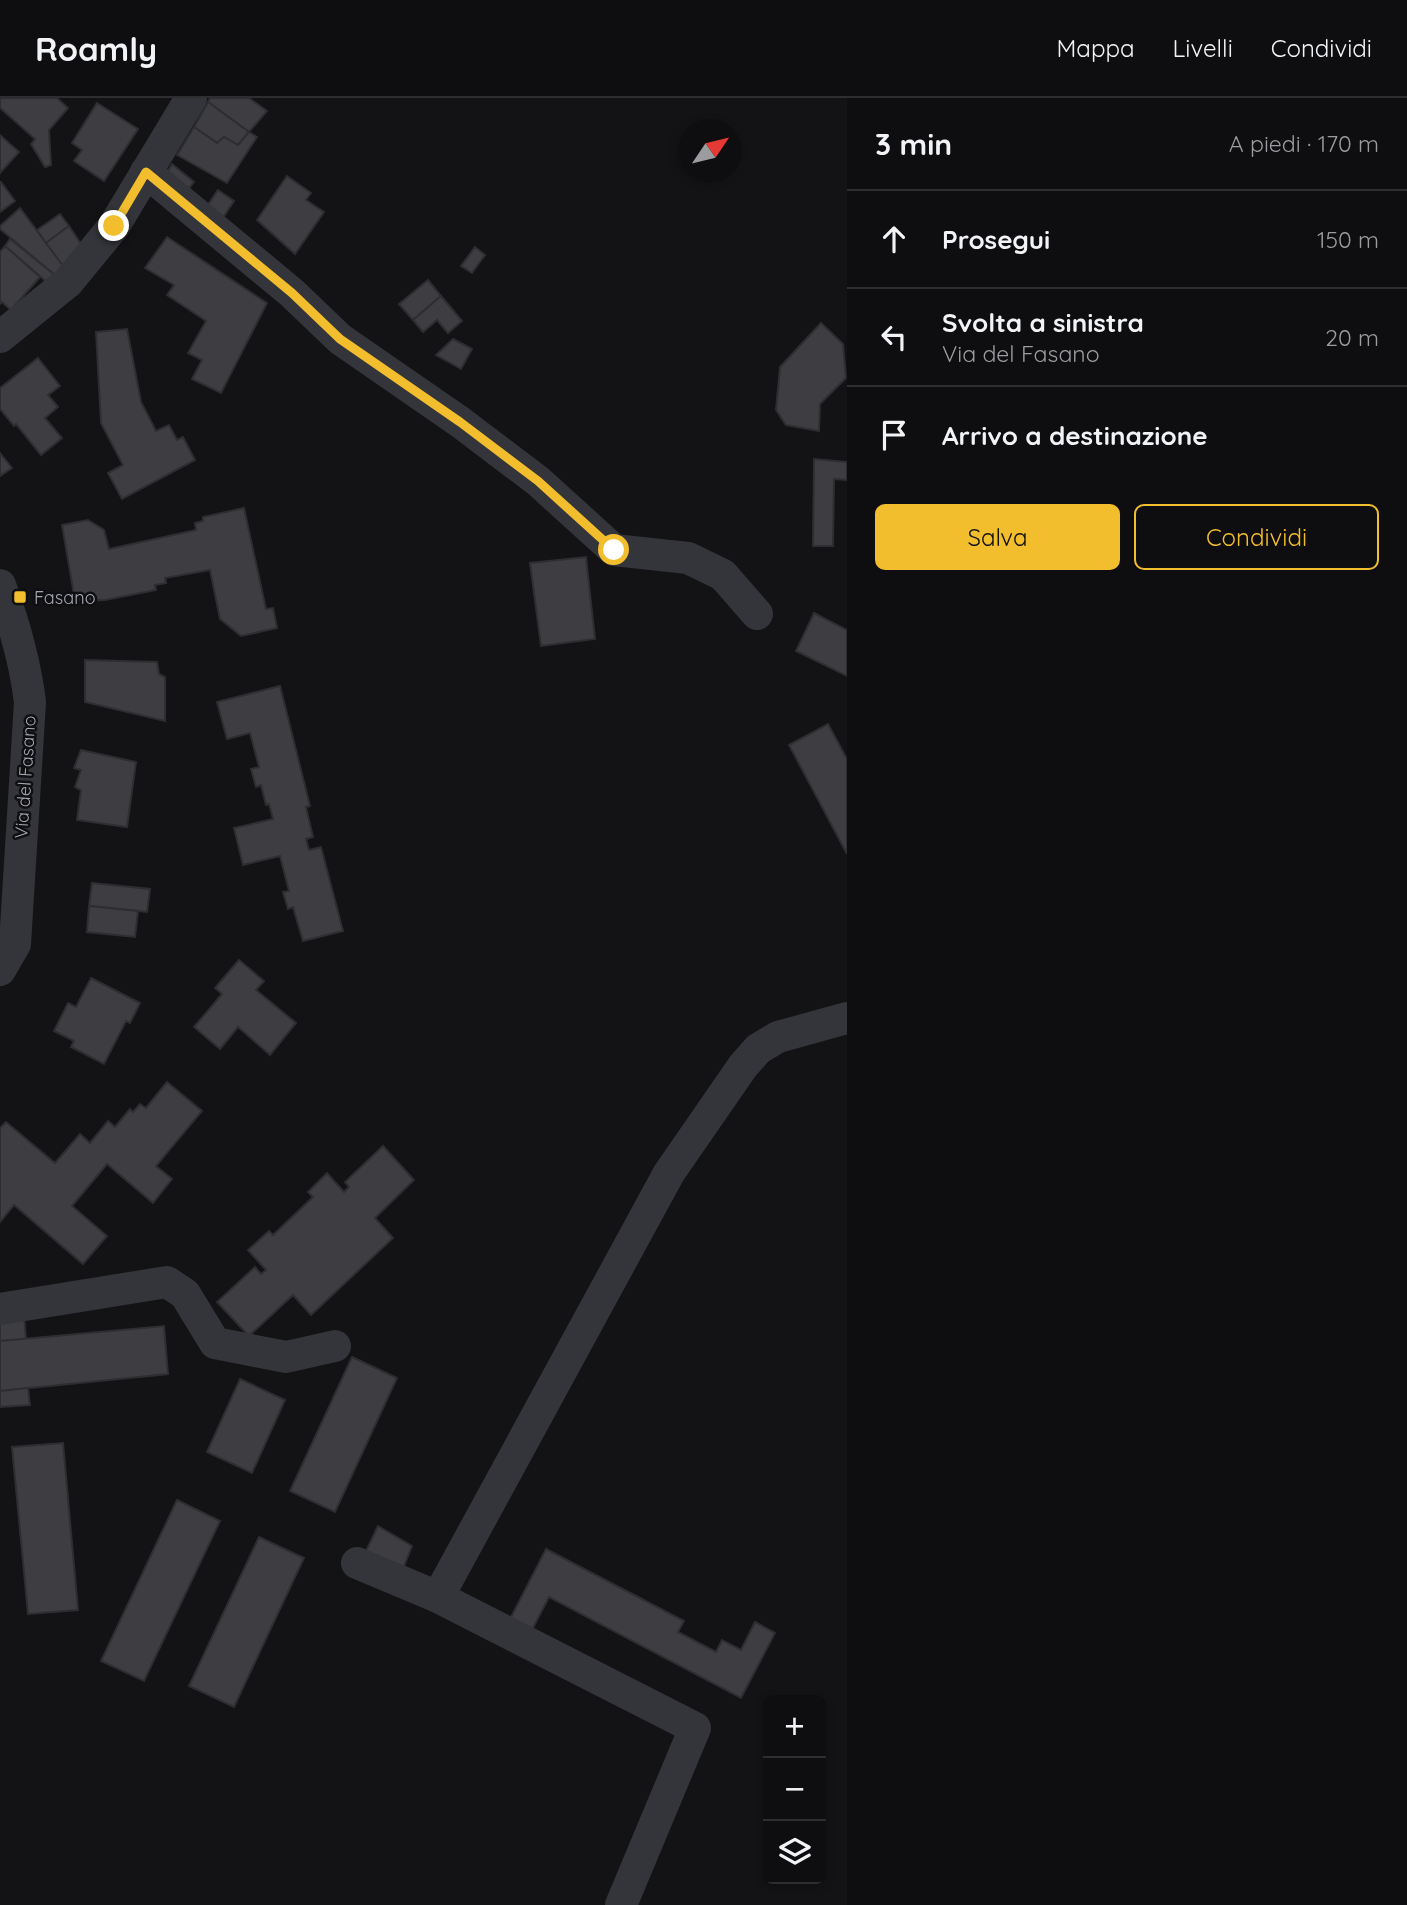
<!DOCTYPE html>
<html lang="it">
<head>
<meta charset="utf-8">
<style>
	:root { --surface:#0e0e10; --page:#171719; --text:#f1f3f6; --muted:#9b9c9f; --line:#2e2e30; --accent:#f2be2e }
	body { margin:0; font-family:Quicksand,sans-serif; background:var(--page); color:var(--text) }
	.controls { position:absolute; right:21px; bottom:21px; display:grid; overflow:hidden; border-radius:10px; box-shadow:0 4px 10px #0003 }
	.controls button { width:63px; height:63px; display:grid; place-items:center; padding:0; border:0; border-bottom:2px solid var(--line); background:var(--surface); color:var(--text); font:35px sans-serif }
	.compass { position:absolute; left:679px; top:21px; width:63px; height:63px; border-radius:50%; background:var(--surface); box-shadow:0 4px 10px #0003; rotate:55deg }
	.stop { position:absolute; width:21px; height:21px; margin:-16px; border:5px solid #f2be2e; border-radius:50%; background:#fff }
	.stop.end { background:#f2be2e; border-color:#fff; box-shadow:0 2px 7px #0008 }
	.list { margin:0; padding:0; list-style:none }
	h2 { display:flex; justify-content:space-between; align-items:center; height:91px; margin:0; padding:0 28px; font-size:30px }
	h2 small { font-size:23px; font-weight:400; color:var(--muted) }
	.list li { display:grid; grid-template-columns:46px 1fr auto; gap:21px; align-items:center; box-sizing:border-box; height:98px; padding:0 28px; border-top:2px solid var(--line) }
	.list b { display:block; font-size:26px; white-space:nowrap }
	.list p { margin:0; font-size:23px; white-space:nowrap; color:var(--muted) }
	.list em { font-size:23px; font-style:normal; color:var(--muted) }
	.actions { display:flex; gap:14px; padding:21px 28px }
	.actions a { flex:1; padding:16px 0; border:2px solid var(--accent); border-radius:10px; text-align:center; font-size:24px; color:var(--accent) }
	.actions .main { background:var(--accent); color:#111 }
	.icon { flex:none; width:38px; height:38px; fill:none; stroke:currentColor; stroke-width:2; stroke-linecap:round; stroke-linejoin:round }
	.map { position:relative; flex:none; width:847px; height:1807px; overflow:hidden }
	header { display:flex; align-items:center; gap:42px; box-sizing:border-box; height:98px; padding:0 35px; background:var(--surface); border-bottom:2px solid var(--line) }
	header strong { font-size:33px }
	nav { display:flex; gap:38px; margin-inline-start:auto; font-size:24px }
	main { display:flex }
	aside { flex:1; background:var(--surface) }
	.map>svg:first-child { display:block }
	.building { fill:#3e3e42; stroke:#2e2d31; stroke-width:2 }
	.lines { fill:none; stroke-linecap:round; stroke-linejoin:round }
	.minor { stroke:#34353a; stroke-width:32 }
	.route { stroke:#f2be2e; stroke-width:9 }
	.poi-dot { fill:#f2be2e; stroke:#0f0e10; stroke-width:2.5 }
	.labels { text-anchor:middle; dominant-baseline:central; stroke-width:5; stroke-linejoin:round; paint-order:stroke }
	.poi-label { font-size:18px; fill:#a5a9b6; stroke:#0f0e10; text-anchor:start }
	.street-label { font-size:18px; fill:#a5a9b6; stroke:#0f0e10 }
</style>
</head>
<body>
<header>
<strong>Roamly</strong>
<nav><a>Mappa</a><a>Livelli</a><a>Condividi</a></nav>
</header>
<main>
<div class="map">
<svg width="847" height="1807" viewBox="0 0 847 1807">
	<rect width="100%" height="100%" fill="#131315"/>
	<!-- building -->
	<g class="building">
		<polygon points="0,0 57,0 68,10 49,32 51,67 45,69 31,46 35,41 0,10"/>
		<polygon points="210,0 249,0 267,13 249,34 208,4"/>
		<polygon points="208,4 249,34 238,47 224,39 217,45 194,29"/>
		<polygon points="97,5 138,31 104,83 74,63 82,52 72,45"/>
		<polygon points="194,29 217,45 224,39 238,47 249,34 257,39 227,85 177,57"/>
		<polygon points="0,37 19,54 0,75"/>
		<polygon points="172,66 194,84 185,95 165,78"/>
		<polygon points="287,78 311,95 306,102 324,114 295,156 257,122"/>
		<polygon points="1,84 15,103 0,114 0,85"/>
		<polygon points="218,92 234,103 220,124 203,114"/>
		<polygon points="20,110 64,169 56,178 0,131 0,128"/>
		<polygon points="60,116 69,128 46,145 37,132"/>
		<polygon points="69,128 83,149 64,169 46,145"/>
		<polygon points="167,139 267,205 221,295 192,281 202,262 188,255 206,223 167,197 174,187 145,170"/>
		<polygon points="10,141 56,178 49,186 5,148"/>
		<polygon points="5,148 40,179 11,212 2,204 0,206 0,154"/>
		<polygon points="475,149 485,157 472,175 461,168"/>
		<polygon points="428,182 441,198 413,222 399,206"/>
		<polygon points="441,198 462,223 448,235 437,222 423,234 413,222"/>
		<polygon points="821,225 843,246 846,280 820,306 819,333 786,327 776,312 780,269"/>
		<polygon points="127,231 141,304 156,333 169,327 177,342 183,339 195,362 122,401 108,375 123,367 101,325 96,234"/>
		<polygon points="453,241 472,251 461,271 436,257"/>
		<polygon points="38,260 60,288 48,297 58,309 45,320 62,340 41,357 16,326 14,328 0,311 0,290"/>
		<polygon points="0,355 12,370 0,378"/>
		<polygon points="814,361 847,364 847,382 834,381 833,448 813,448"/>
		<polygon points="244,410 266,511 273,510 277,530 241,538 220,521 210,472 165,480 166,485 155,487 156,492 105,502 75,503 62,427 88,422 104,432 109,451 196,432 195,425 203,423 203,419"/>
		<polygon points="586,459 595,541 541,548 530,465"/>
		<polygon points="814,515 847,532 847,578 796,553"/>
		<polygon points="85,562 157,564 159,576 165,579 165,623 85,604"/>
		<polygon points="280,588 310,708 306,709 313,739 306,741 309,752 321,749 343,833 303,843 293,809 288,811 283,794 289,793 280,758 243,767 234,730 273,721 269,706 266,707 261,687 256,689 251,671 259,669 250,635 227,641 217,604"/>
		<polygon points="828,626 847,661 847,756 789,647"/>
		<polygon points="81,652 136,664 127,729 77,722 81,692 75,689 81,672 74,670"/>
		<polygon points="92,785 150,791 147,814 89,808"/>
		<polygon points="89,808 138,813 135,839 87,834"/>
		<polygon points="239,862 264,883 256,892 296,925 270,957 238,929 220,951 194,929 222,896 215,890"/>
		<polygon points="91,880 140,905 130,925 126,923 104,966 71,949 74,943 54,933 68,905 76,909"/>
		<polygon points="167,984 202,1013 156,1068 172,1081 153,1105 107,1066 72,1108 107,1138 83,1166 14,1107 0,1124 0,1030 6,1024 55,1065 80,1036 90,1045 108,1023 115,1029 130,1011 133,1014 140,1006 146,1010"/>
		<polygon points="383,1048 414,1082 375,1120 393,1140 311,1217 293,1197 249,1238 217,1204 255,1169 261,1176 266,1172 248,1152 269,1133 273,1137 313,1099 308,1094 327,1075 344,1094 349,1089 345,1084"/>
		<polygon points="24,1218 26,1241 0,1243 0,1220"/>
		<polygon points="164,1228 168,1276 0,1293 0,1243"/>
		<polygon points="352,1259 397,1280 335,1414 290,1393"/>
		<polygon points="240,1281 285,1302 252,1375 207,1354"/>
		<polygon points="28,1290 30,1307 0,1309 0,1293"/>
		<polygon points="63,1345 78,1512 28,1516 12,1349"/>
		<polygon points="177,1402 220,1423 144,1583 101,1563"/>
		<polygon points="378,1428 412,1448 401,1476 364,1457"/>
		<polygon points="259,1439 304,1460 234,1609 189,1588"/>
		<polygon points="546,1451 684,1523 678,1534 716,1554 722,1542 741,1552 755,1524 775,1535 741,1600 549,1499 531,1534 509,1523"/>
	</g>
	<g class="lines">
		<!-- minor -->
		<g class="minor">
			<polyline points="146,74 292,195 340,241 460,324 538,383 614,452 688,460 723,477 757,516"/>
			<polyline points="0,239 68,184 114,128 191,0"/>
			<path d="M0,487C14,525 25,563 30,604L15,846L0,872"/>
			<polyline points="0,1211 167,1184 185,1196 215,1245 286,1259 335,1248"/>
			<polyline points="357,1465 438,1499 695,1630 621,1807"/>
			<polyline points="438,1499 669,1075 743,968 758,951 778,939 847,920"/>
		</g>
	</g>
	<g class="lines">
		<!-- route -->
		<polyline class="route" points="114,128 146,74 292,195 340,241 460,324 538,383 614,452"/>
	</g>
	<!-- markers -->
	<rect class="poi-dot" x="13" y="492" width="14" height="14" rx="3.5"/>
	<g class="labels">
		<!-- poi labels -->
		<g class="poi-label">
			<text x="34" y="499">Fasano</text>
		</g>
		<!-- street labels -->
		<g class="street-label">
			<text transform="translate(25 679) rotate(-86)">Via del Fasano</text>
		</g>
	</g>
</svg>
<div class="controls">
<button>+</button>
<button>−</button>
<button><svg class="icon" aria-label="layers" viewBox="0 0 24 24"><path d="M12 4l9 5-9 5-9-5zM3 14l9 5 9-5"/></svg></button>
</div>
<svg class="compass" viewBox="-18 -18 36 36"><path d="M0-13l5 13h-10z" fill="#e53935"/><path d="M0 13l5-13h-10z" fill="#9b9c9f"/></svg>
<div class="stop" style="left:614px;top:452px"></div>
<div class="stop end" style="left:114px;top:128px"></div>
</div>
<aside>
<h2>3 min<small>A piedi · 170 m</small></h2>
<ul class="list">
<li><svg class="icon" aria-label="ahead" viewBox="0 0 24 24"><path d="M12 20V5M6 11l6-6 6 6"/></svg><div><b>Prosegui</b></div><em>150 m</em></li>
<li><svg class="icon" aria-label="left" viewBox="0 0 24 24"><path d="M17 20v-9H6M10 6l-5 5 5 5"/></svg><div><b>Svolta a sinistra</b><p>Via del Fasano</p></div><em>20 m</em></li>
<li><svg class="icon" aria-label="arrive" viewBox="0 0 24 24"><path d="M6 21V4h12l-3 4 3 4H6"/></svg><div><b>Arrivo a destinazione</b></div></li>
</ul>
<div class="actions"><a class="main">Salva</a><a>Condividi</a></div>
</aside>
</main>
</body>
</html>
